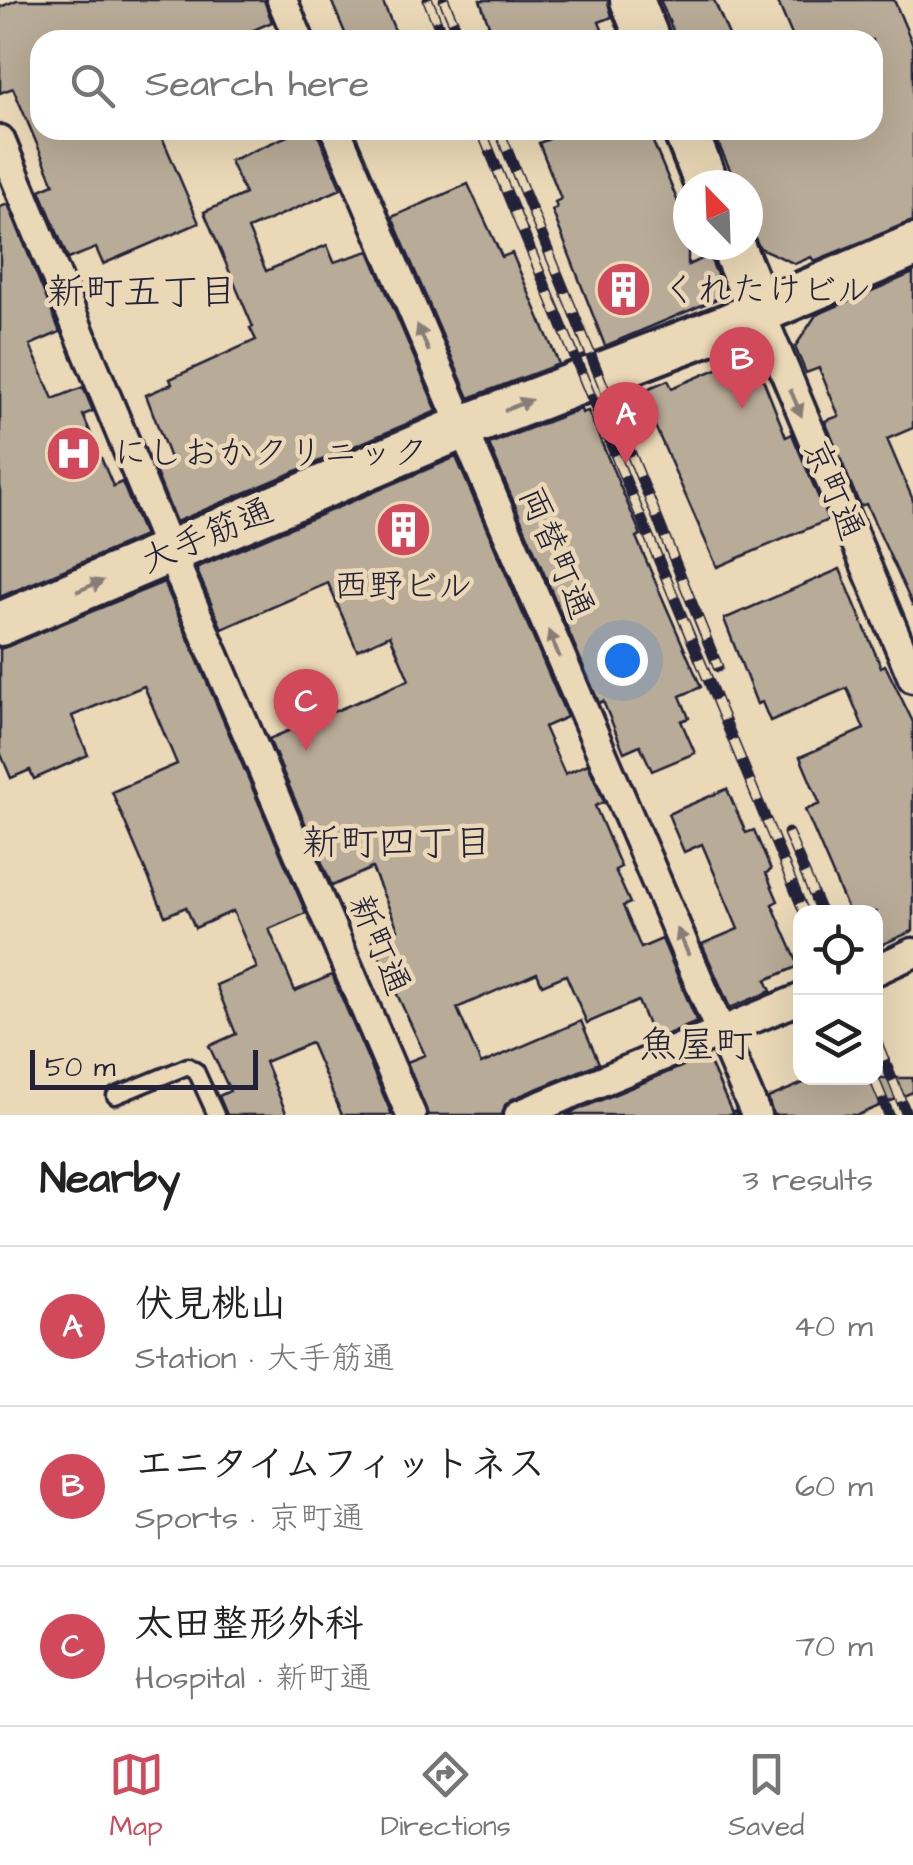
<!DOCTYPE html>
<html lang="en">
<head>
<meta charset="utf-8">
<style>
	:root { --surface:#fff; --page:#f2f2f2; --text:#222; --muted:#767676; --line:#e0e0e0; --accent:#d1495b }
	body { margin:0; font-family:"Architects Daughter","Klee One",sans-serif; background:var(--page); color:var(--text) }
	.controls { position:absolute; right:30px; bottom:30px; display:grid; overflow:hidden; border-radius:20px; box-shadow:0 10px 40px #0002 }
	.controls button { width:90px; height:90px; display:grid; place-items:center; padding:0; border:0; border-bottom:2px solid var(--line); background:var(--surface); color:var(--text); font:50px sans-serif }
	.compass { position:absolute; left:673px; top:170px; width:90px; height:90px; border-radius:50%; background:var(--surface); box-shadow:0 10px 40px #0002; rotate:337deg }
	.scale { position:absolute; left:30px; bottom:25px; width:228px; box-sizing:border-box; padding-left:10px; border:5px solid #22223b; border-top:0; font-size:28px; line-height:35px; white-space:nowrap; color:#22223b; -webkit-text-stroke:8px #ead8b6; paint-order:stroke }
	.you { position:absolute; left:622px; top:660px; width:35px; height:35px; margin:-25px; border:8px solid #fff; border-radius:50%; background:#1a73e8; box-shadow:0 0 0 15px #1a73e833 }
	.badge { display:grid; place-items:center; width:65px; height:65px; border-radius:50%; background:var(--accent); color:#fff; font-size:32px; font-weight:700 }
	.pin { position:absolute; translate:-50% -82px; filter:drop-shadow(0 2px 5px #0008) }
	.pin::after { content:''; position:absolute; top:52px; width:35px; height:30px; background:inherit; clip-path:polygon(0 0,100% 0,50% 100%) }
	.list { margin:0; padding:0; list-style:none }
	h2 { display:flex; justify-content:space-between; align-items:center; height:130px; margin:0; padding:0 40px; font-size:42px }
	h2 small { font-size:32px; font-weight:400; color:var(--muted) }
	.list li { display:grid; grid-template-columns:65px 1fr auto; gap:30px; align-items:center; box-sizing:border-box; height:160px; padding:0 40px; border-top:2px solid var(--line) }
	.list b { display:block; font-size:38px; white-space:nowrap }
	.list p { margin:0; font-size:32px; white-space:nowrap; color:var(--muted) }
	.list em { font-size:32px; font-style:normal; color:var(--muted) }
	.icon { flex:none; width:55px; height:55px; fill:none; stroke:currentColor; stroke-width:2; stroke-linecap:round; stroke-linejoin:round }
	.map { position:relative; flex:none; width:913px; height:1115px; overflow:hidden }
	.search { position:absolute; background:var(--surface); box-shadow:0 10px 40px #0002; left:30px; right:30px; top:30px; height:110px; display:flex; align-items:center; gap:25px; box-sizing:border-box; padding:0 35px; border-radius:30px; color:var(--muted); font-size:38px }
	.sheet { height:610px; background:var(--surface) }
	nav { display:flex; justify-content:space-around; align-items:center; box-sizing:border-box; height:140px; border-top:2px solid var(--line); background:var(--surface); font-size:28px; color:var(--muted) }
	nav a { display:grid; justify-items:center; gap:5px }
	nav .on { color:var(--accent) }
	.map>svg:first-child { display:block }
	.building { fill:#b8ab97; stroke:#22223b; stroke-width:2.5 }
	.lines { fill:none; stroke-linecap:round; stroke-linejoin:round }
	.service-casing { stroke:#22223b; stroke-width:21 }
	.minor-casing { stroke:#22223b; stroke-width:35 }
	.primary-casing { stroke:#22223b; stroke-width:50 }
	.service { stroke:#ead8b6; stroke-width:14 }
	.minor { stroke:#ead8b6; stroke-width:28 }
	.primary { stroke:#ead8b6; stroke-width:42 }
	.rail-casing { stroke:#22223b; stroke-width:11 }
	.rail { stroke:#ead8b6; stroke-width:8; stroke-dasharray:22; stroke-linecap:butt }
	.oneway { fill:#867d78 }
	.labels { text-anchor:middle; dominant-baseline:central; stroke-width:9; stroke-linejoin:round; paint-order:stroke }
	.poi-label { font-size:35px; fill:#22223b; stroke:#ead8b6; text-anchor:start }
	.street-label { font-size:35px; fill:#22223b; stroke:#ead8b6 }
	.neighbourhood-label { font-size:38px; fill:#22223b; stroke:#ead8b6 }
</style>
</head>
<body>
<div class="map">
<svg width="913" height="1115" viewBox="0 0 913 1115">
	<rect width="100%" height="100%" fill="#ead8b6"/>
	<filter id="ink" filterUnits="userSpaceOnUse"><feTurbulence type="fractalNoise" baseFrequency=".01" numOctaves="2"/><feDisplacementMap in="SourceGraphic" scale="20" xChannelSelector="R" yChannelSelector="G"/><feConvolveMatrix kernelMatrix="1 2 1 2 8 2 1 2 1" color-interpolation-filters="sRGB"/></filter>
	<g filter="url(#ink)">
		<!-- building -->
		<g class="building">
			<polygon points="17,0 264,0 272,22 231,40 40,40 40,130 159,130 199,223 103,264 96,248 68,259 40,190 54,184 13,88 0,93 0,7"/>
			<polygon points="331,0 382,0 399,40 348,40"/>
			<polygon points="480,0 608,0 612,17 599,22 606,40 494,40"/>
			<polygon points="660,0 714,0 731,40 677,40"/>
			<polygon points="777,0 894,0 913,45 913,221 814,261 811,257 795,264 760,248 748,226 748,185 737,185 712,130 873,130 873,40 794,40"/>
			<polygon points="301,130 316,130 341,189 248,229 266,271 327,245 334,262 369,251 437,411 176,522 154,468 171,461 146,395 172,384 170,379 256,340 250,328 253,327 204,212 245,194 230,161"/>
			<polygon points="545,130 648,130 678,202 688,200 688,265 709,256 726,295 605,346 552,210 557,208 555,202 561,199 539,143 549,139"/>
			<polygon points="468,184 502,257 512,253 559,364 469,398 392,217"/>
			<polygon points="8,204 60,332 30,345 53,399 83,387 93,411 83,415 113,486 122,482 144,536 0,597 0,207"/>
			<polygon points="913,273 913,428 887,439 913,500 913,606 866,504 860,506 825,421 839,416 819,368 806,373 795,347 816,315"/>
			<polygon points="731,363 763,379 786,437 792,434 828,520 717,567 640,392 668,380 672,388"/>
			<polygon points="581,409 582,413 588,411 641,535 636,537 701,687 680,696 689,718 681,721 695,753 652,771 640,745 624,752 603,701 599,703 489,444"/>
			<polygon points="456,457 567,717 544,727 565,774 588,764 604,802 595,806 621,867 615,870 630,903 623,906 641,948 662,939 697,1022 654,1040 638,1001 587,1023 566,975 542,985 537,973 457,1008 481,1064 581,1021 599,1063 512,1099 505,1105 502,1115 428,1115 407,1062 425,1055 372,940 398,929 372,868 332,886 269,739 409,680 390,635 357,650 328,583 222,629 196,568"/>
			<polygon points="840,569 881,667 885,665 913,722 913,931 876,947 876,912 849,912 805,810 820,804 800,757 864,729 847,688 770,721 762,702 757,704 724,619"/>
			<polygon points="164,582 306,913 269,929 295,991 332,975 392,1115 342,1115 311,1043 265,1062 287,1115 227,1115 219,1096 230,1091 209,1046 236,1034 216,985 257,968 233,911 195,928 186,907 165,916 112,792 177,764 144,686 72,716 88,755 34,779 30,770 11,778 0,752 0,649"/>
			<polygon points="727,789 746,833 754,830 771,870 766,873 778,901 772,904 799,966 766,980 771,991 730,1008 702,944 738,929 702,844 684,852 668,814"/>
			<polygon points="707,1056 732,1113 735,1111 737,1115 565,1115"/>
			<polygon points="815,1078 913,1078 913,1092 858,1115 773,1115 768,1098"/>
		</g>
		<g class="lines">
			<defs>
				<polyline id="service" points="115,1096 188,1066 196,1071 216,1115"/>
				<g id="minor">
					<polyline points="282,0 299,40"/>
					<polyline points="336,130 756,1115"/>
					<polyline points="0,140 170,552 411,1115"/>
					<polyline points="760,312 913,678"/>
					<polyline points="876,970 913,953"/>
					<polyline points="519,1115 800,999"/>
				</g>
				<g id="primary">
					<polyline points="632,0 648,40"/>
					<polyline points="685,130 707,185"/>
					<polyline points="732,245 760,312"/>
					<polyline points="0,624 461,428 729,325 913,246"/>
				</g>
			</defs>
			<!-- service casing -->
			<use href="#service" class="service-casing"/>
			<!-- minor casing -->
			<use href="#minor" class="minor-casing"/>
			<!-- primary casing -->
			<use href="#primary" class="primary-casing"/>
			<!-- service -->
			<use href="#service" class="service"/>
			<!-- minor -->
			<use href="#minor" class="minor"/>
			<!-- primary -->
			<use href="#primary" class="primary"/>
			<defs>
				<g id="rail">
					<polyline points="428,0 444,40"/>
					<polyline points="444,0 461,40"/>
					<polyline points="481,130 804,912"/>
					<polyline points="499,130 718,667"/>
					<polyline points="788,833 821,912"/>
					<polyline points="876,1040 907,1115"/>
					<polyline points="874,1078 889,1115"/>
				</g>
			</defs>
			<!-- rail casing -->
			<use href="#rail" class="rail-casing"/>
			<!-- rail -->
			<use href="#rail" class="rail"/>
		</g>
		<!-- one-way arrows -->
		<defs><path id="oneway-solid" d="M-6-.8H1V-3.2L6.5 0L1 3.2V.8H-6Z" transform="scale(2.5)"/></defs>
		<g class="oneway">
			<use href="#oneway-solid" transform="translate(423 338) rotate(-113)"/>
			<use href="#oneway-solid" transform="translate(796 403) rotate(67)"/>
			<use href="#oneway-solid" transform="translate(518 405) rotate(-22)"/>
			<use href="#oneway-solid" transform="translate(90 586) rotate(-23)"/>
			<use href="#oneway-solid" transform="translate(554 644) rotate(-113)"/>
			<use href="#oneway-solid" transform="translate(683 942) rotate(-113)"/>
		</g>
	</g>
	<!-- icons -->
	<defs>
		<symbol id="building-disc" viewBox="-11 -11 22 22"><circle r="9.5" fill="#d1495b" stroke="#ead8b6"/><path d="M-4-6H4V6H1V3H-1V6H-4ZM-2.5-4.3h1.7v1.8h-1.7ZM.8-4.3h1.7v1.8H.8ZM-2.5-1h1.7V.8h-1.7ZM.8-1h1.7V.8H.8Z" fill="#fff"/></symbol>
		<symbol id="hospital-disc" viewBox="-11 -11 22 22"><circle r="9.5" fill="#d1495b" stroke="#ead8b6"/><path d="M-5-5h3v3.5h4V-5h3V5h-3V1.5h-4V5h-3Z" fill="#fff"/></symbol>
	</defs>
	<g fill-rule="evenodd">
		<use href="#building-disc" x="592" y="258" width="63" height="63"/>
		<use href="#hospital-disc" x="42" y="422" width="63" height="63"/>
		<use href="#building-disc" x="372" y="498" width="63" height="63"/>
	</g>
	<g class="labels">
		<!-- poi labels -->
		<g class="poi-label">
			<text x="662" y="290">くれたけビル</text>
			<text x="113" y="453">にしおかクリニック</text>
			<text x="403" y="586" text-anchor="middle">西野ビル</text>
		</g>
		<!-- street labels -->
		<g class="street-label">
			<text transform="translate(833 490) rotate(67)">京町通</text>
			<text transform="translate(207 536) rotate(-23)">大手筋通</text>
			<text transform="translate(556 553) rotate(67)">両替町通</text>
			<text transform="translate(379 945) rotate(67)">新町通</text>
		</g>
		<!-- neighbourhood labels -->
		<g class="neighbourhood-label">
			<text x="142" y="293">新町五丁目</text>
			<text x="397" y="844">新町四丁目</text>
			<text x="696" y="1046">魚屋町</text>
		</g>
	</g>
</svg>
<div class="controls">
<button><svg class="icon" aria-label="locate" viewBox="0 0 24 24"><circle cx="12" cy="12" r="6"/><path d="M12 2v4M12 18v4M2 12h4M18 12h4"/></svg></button>
<button><svg class="icon" aria-label="layers" viewBox="0 0 24 24"><path d="M12 4l9 5-9 5-9-5zM3 14l9 5 9-5"/></svg></button>
</div>
<svg class="compass" viewBox="-18 -18 36 36"><path d="M0-13l5 13h-10z" fill="#e53935"/><path d="M0 13l5-13h-10z" fill="#767676"/></svg>
<div class="scale">50 m</div>
<div class="you"></div>
<div class="pin badge" style="left:626px;top:464px">A</div>
<div class="pin badge" style="left:742px;top:409px">B</div>
<div class="pin badge" style="left:306px;top:751px">C</div>
<div class="search"><svg class="icon" aria-label="search" viewBox="0 0 24 24"><circle cx="10" cy="10" r="6"/><path d="M15 15l6 6"/></svg>Search here</div>
</div>
<section class="sheet">
<h2>Nearby<small>3 results</small></h2>
<ul class="list">
<li><span class="badge">A</span><div><b>伏見桃山</b><p>Station · 大手筋通</p></div><em>40 m</em></li>
<li><span class="badge">B</span><div><b>エニタイムフィットネス</b><p>Sports · 京町通</p></div><em>60 m</em></li>
<li><span class="badge">C</span><div><b>太田整形外科</b><p>Hospital · 新町通</p></div><em>70 m</em></li>
</ul>
</section>
<nav>
<a class="on"><svg class="icon" aria-label="map" viewBox="0 0 24 24"><path d="M3 6l6-2 6 2 6-2v14l-6 2-6-2-6 2zM9 4v14M15 6v14"/></svg>Map</a>
<a><svg class="icon" aria-label="directions" viewBox="0 0 24 24"><path d="M12 3l9 9-9 9-9-9zM9 14v-3h6M13 9l2 2-2 2"/></svg>Directions</a>
<a><svg class="icon" aria-label="saved" viewBox="0 0 24 24"><path d="M7 4h10v16l-5-4-5 4z"/></svg>Saved</a>
</nav>
</body>
</html>
